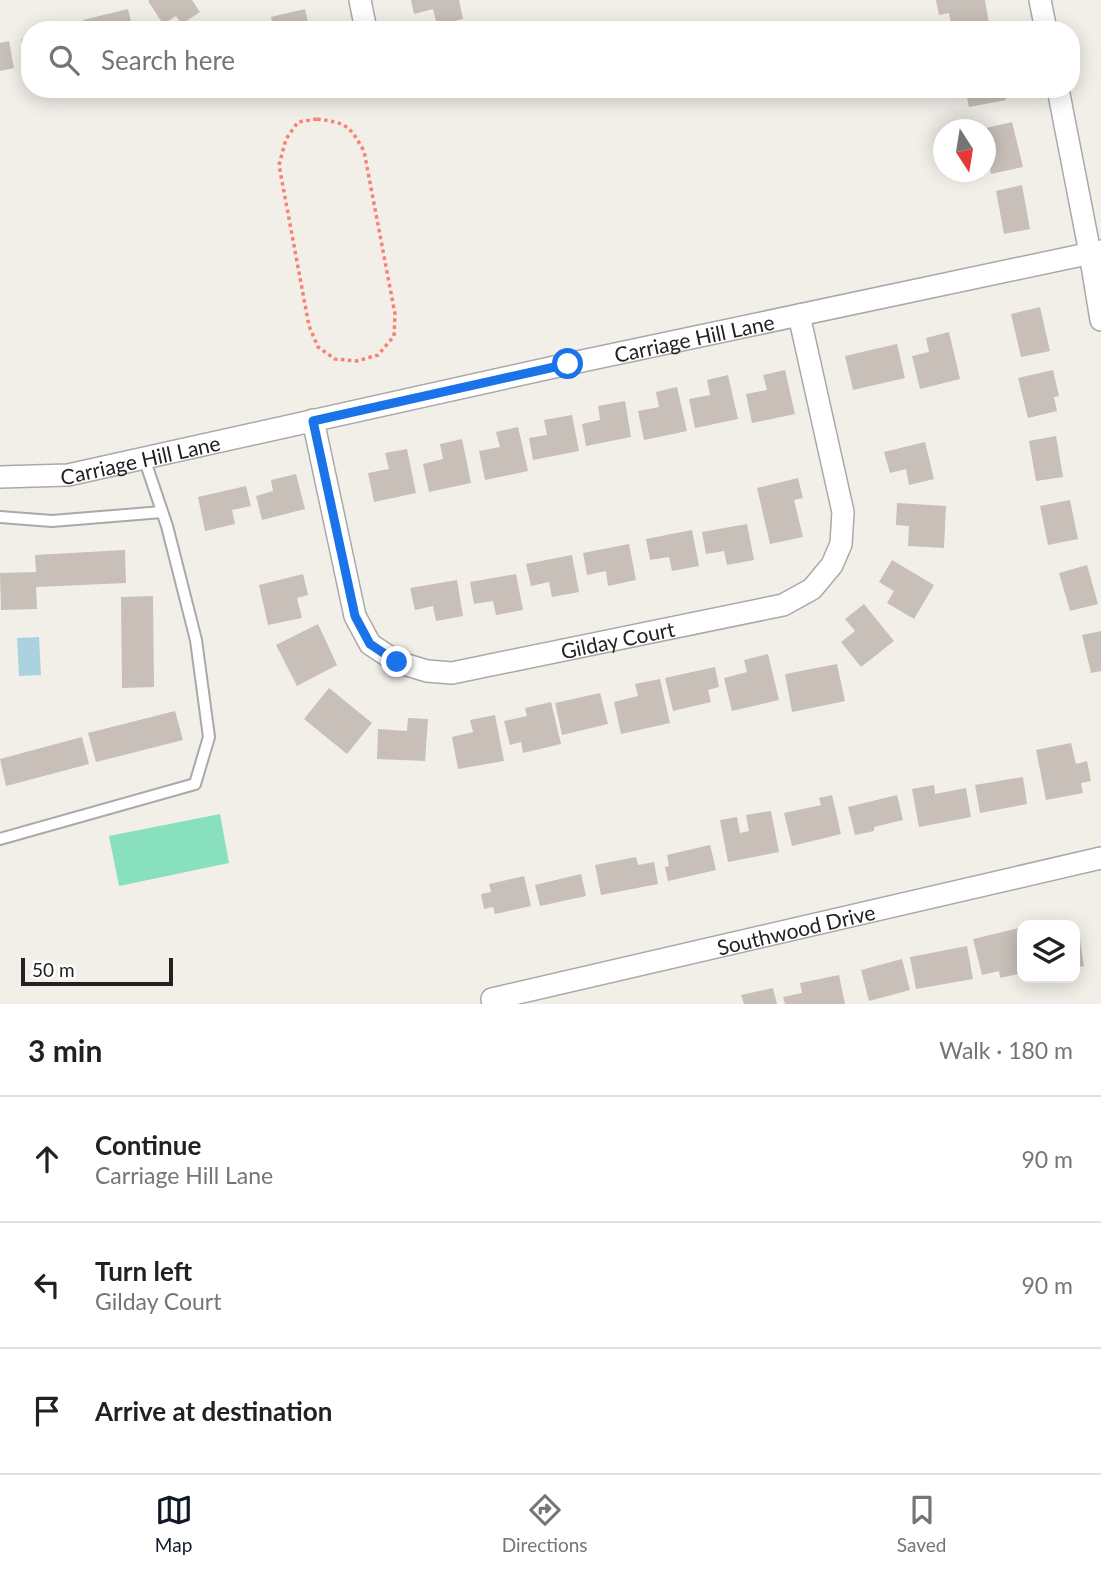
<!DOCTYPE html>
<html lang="en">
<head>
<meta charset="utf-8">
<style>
	:root { --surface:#fff; --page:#f2f2f2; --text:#202124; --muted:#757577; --line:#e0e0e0; --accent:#111827 }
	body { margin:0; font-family:Lato,sans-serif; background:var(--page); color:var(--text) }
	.controls { position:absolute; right:21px; bottom:21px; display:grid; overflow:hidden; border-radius:14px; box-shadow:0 4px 18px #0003 }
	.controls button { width:63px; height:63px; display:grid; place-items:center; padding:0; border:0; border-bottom:2px solid var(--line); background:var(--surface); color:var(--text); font:35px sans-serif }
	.compass { position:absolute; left:933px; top:119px; width:63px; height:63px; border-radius:50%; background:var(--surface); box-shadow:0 4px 18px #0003; rotate:168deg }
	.scale { position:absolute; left:21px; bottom:18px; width:152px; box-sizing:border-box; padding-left:7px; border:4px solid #222; border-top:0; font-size:19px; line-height:24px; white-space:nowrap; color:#222; -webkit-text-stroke:5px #fff; paint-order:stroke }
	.stop { position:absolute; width:21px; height:21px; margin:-16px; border:5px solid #1a73e8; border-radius:50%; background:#fff }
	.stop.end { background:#1a73e8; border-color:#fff; box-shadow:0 2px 7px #0008 }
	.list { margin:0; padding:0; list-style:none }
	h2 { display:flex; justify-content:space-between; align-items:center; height:91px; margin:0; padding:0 28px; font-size:30px }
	h2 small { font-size:23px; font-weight:400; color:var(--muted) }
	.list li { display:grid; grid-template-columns:46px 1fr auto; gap:21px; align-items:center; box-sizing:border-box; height:126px; padding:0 28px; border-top:2px solid var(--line) }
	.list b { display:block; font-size:26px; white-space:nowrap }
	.list p { margin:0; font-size:23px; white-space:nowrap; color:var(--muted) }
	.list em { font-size:23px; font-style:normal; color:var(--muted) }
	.icon { flex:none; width:38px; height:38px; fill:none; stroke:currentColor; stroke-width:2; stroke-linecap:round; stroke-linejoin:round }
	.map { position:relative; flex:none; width:1101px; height:1004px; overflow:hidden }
	.search { position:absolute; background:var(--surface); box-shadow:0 4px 18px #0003; left:21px; right:21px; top:21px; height:77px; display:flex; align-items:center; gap:18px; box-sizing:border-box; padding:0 24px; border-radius:28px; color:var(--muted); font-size:26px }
	.sheet { height:469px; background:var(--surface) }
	nav { display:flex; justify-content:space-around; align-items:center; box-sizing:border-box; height:98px; border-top:2px solid var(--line); background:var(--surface); font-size:19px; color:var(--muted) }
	nav a { display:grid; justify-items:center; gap:4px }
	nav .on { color:var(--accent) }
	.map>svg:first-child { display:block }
	.pitch { fill:#88e0be }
	.water { fill:#aad3df }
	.building { fill:#c7bfb8 }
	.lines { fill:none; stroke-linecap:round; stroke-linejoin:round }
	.service-casing { stroke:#a9a9a9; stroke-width:14 }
	.minor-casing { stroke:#a9a9a9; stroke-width:24 }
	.path { stroke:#fa8072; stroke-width:3.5; stroke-dasharray:3.5 3.5; stroke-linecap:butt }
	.service { stroke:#fff; stroke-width:10 }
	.minor { stroke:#fff; stroke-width:21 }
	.route { stroke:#1a73e8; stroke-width:9 }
	.labels { text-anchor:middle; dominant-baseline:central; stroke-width:7; stroke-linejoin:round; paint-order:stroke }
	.street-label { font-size:21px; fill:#222; stroke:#fff }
</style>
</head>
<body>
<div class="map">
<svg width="1101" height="1004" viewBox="0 0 1101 1004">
	<rect width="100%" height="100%" fill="#f2efe9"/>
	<!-- pitch -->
	<polygon class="pitch" points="220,814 229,863 119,886 109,836"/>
	<!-- water -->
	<polygon class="water" points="39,637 41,675 19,676 17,638"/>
	<!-- building -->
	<g class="building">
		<polygon points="150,0 192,0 200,12 182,24 176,16 163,24 148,1"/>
		<polygon points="411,0 459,0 463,19 437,25 433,9 414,14"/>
		<polygon points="936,0 985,0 990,30 952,30 949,13 939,15"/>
		<polygon points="128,9 133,30 86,30 83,20"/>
		<polygon points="305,9 310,30 274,30 271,17"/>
		<polygon points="30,37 30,64 27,65 21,39"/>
		<polygon points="9,41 14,68 0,71 0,43"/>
		<polygon points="965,89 1004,89 1006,100 969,107"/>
		<polygon points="1012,122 1023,167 991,174 986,149 986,128"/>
		<polygon points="1022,185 1030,229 1004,234 996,191"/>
		<polygon points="1040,307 1050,351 1021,357 1011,314"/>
		<polygon points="949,332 960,379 920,389 912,356 929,352 926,338"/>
		<polygon points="897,344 905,378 853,390 845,356"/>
		<polygon points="785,370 795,414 752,423 746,394 767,390 763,375"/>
		<polygon points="1053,370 1059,396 1054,397 1057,411 1028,418 1018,378"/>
		<polygon points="728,375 738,419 695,428 689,399 710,395 707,380"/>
		<polygon points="677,387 687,431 644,440 638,411 659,407 656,392"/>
		<polygon points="625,401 631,437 586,446 582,424 600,420 598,406"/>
		<polygon points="572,415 579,451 533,460 529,438 547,435 544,420"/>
		<polygon points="518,427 528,471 485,480 479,451 500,447 496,432"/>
		<polygon points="1056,436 1063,477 1036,481 1029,441"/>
		<polygon points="462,439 471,483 429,492 423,464 443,459 440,444"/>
		<polygon points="925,442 934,479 909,485 906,469 890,473 884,452"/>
		<polygon points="407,449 416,493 374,502 368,473 389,469 385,453"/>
		<polygon points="296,474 305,509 262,520 256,496 273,491 271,480"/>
		<polygon points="798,478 803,498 794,500 803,537 770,544 757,488"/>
		<polygon points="246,486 251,506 232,510 235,524 205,531 198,497"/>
		<polygon points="1070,500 1078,539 1048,545 1040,506"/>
		<polygon points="897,503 946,506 944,548 908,546 909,526 896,525"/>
		<polygon points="747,524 754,560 727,565 724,551 706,554 702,532"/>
		<polygon points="692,530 699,566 672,571 669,557 650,560 646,539"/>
		<polygon points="629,544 636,580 608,586 606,571 587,575 583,553"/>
		<polygon points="125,550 126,583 36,587 37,609 1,610 0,573 36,572 35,555"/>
		<polygon points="572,555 579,592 552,597 549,582 531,586 526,564"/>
		<polygon points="892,560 934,585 914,619 887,603 894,591 879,582"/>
		<polygon points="1087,565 1098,604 1070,611 1059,573"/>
		<polygon points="303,574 308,595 297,598 302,618 268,625 259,585"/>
		<polygon points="516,574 523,610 496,615 493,601 474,604 470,582"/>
		<polygon points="457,580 463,616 436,621 433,606 415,610 410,588"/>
		<polygon points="153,596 154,687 122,688 121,597"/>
		<polygon points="864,604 894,641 861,667 841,642 855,631 845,619"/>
		<polygon points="318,624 337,665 297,686 276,645"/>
		<polygon points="1101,631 1101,671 1091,673 1082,635"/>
		<polygon points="768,654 779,700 732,711 724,678 747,672 744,660"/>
		<polygon points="837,664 845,701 792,712 785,674"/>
		<polygon points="715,667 719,687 708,690 711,702 673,711 665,678"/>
		<polygon points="660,679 670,723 621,734 614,702 638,696 635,684"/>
		<polygon points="329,688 372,723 347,754 304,719"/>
		<polygon points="600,693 608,724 562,735 555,703"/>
		<polygon points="551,702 561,744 523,753 521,742 510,745 504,721 527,716 525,708"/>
		<polygon points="175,711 183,740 96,762 88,733"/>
		<polygon points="495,715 504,761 458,769 452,737 473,732 470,720"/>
		<polygon points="408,718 428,719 425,761 377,759 378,729 407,731"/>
		<polygon points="82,737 89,764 6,786 0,759"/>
		<polygon points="1071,743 1076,764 1087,761 1091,781 1081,783 1083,793 1046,800 1036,750"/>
		<polygon points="1023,777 1027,804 980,813 975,785"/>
		<polygon points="934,785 935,794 966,788 971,817 919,827 912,789"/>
		<polygon points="832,795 841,834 792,846 784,813 821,805 819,798"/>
		<polygon points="897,795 903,820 874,827 874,831 855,835 848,807"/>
		<polygon points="771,811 779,852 728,862 720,820 737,817 740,833 749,831 746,815"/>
		<polygon points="710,845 716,870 668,881 665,867 669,866 667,855"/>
		<polygon points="636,857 638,865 654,862 658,884 601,895 595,865"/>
		<polygon points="581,874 586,896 540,906 535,885"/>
		<polygon points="524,876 531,906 495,914 493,907 484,909 481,894 491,892 489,884"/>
		<polygon points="1019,928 1022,940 1022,973 1000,978 999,971 982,975 973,939"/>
		<polygon points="1079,934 1084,966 1075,968 1075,935"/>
		<polygon points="967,946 973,979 916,989 910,957"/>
		<polygon points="902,959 910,990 869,1001 861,970"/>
		<polygon points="839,975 845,1004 785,1004 783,997 802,993 800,983"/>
		<polygon points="773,988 777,1004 744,1004 741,995"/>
	</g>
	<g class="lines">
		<defs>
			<g id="service">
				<polyline points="0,517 52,521 162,512"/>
				<polyline points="0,839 195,784 209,737 196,640 167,526 144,458"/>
			</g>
			<g id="minor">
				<polyline points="360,0 366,30"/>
				<polyline points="1040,0 1046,30"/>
				<polyline points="1058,89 1090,253 1101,320"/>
				<path id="s1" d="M313,420L355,616L370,644L397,662L427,671L452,673L783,605L812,589L832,565L841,544L843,512L799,315"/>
				<path id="s2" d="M0,477L68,475L568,364L1101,251"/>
				<path id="s3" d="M493,1004L492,999L1101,858"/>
			</g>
		</defs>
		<!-- service casing -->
		<use href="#service" class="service-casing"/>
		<!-- minor casing -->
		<use href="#minor" class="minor-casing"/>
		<!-- path -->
		<path class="path" d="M317,119C347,123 349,125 364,151L395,314L394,336L378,355L357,361L335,359L318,347L309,326L279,165L286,139L298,122Z"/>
		<!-- service -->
		<use href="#service" class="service"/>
		<!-- minor -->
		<use href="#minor" class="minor"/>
	</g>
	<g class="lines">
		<!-- route -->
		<polyline class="route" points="397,662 370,644 355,616 313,421 568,364"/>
	</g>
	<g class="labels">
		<!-- street labels -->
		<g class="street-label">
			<text stroke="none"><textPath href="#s2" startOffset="709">Carriage Hill Lane</textPath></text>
			<text stroke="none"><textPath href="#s2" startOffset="142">Carriage Hill Lane</textPath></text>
			<text stroke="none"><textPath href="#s1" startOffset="490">Gilday Court</textPath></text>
			<text stroke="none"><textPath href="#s3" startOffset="317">Southwood Drive</textPath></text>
		</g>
	</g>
</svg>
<div class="controls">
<button><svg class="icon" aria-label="layers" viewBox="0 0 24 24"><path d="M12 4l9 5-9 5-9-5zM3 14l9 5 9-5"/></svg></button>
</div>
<svg class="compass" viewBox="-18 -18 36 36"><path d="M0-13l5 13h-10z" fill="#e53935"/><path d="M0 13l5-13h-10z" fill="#757577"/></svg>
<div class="scale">50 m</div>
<div class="stop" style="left:568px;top:364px"></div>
<div class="stop end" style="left:397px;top:662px"></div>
<div class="search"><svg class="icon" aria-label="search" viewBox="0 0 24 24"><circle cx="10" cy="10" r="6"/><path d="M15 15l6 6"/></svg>Search here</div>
</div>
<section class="sheet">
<h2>3 min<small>Walk · 180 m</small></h2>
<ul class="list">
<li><svg class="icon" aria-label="ahead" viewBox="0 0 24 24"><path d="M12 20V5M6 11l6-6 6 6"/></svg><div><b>Continue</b><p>Carriage Hill Lane</p></div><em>90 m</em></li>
<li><svg class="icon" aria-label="left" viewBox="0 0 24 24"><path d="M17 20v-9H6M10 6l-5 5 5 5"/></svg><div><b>Turn left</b><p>Gilday Court</p></div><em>90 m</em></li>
<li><svg class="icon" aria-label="arrive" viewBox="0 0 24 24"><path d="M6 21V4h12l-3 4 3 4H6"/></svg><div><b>Arrive at destination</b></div></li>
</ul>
</section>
<nav>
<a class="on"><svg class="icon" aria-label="map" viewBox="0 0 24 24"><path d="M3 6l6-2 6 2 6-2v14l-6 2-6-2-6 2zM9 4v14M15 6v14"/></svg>Map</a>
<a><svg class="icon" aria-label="directions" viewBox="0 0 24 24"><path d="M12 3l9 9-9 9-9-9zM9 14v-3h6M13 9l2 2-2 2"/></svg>Directions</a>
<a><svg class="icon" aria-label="saved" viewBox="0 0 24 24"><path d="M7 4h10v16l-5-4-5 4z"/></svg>Saved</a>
</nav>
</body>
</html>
